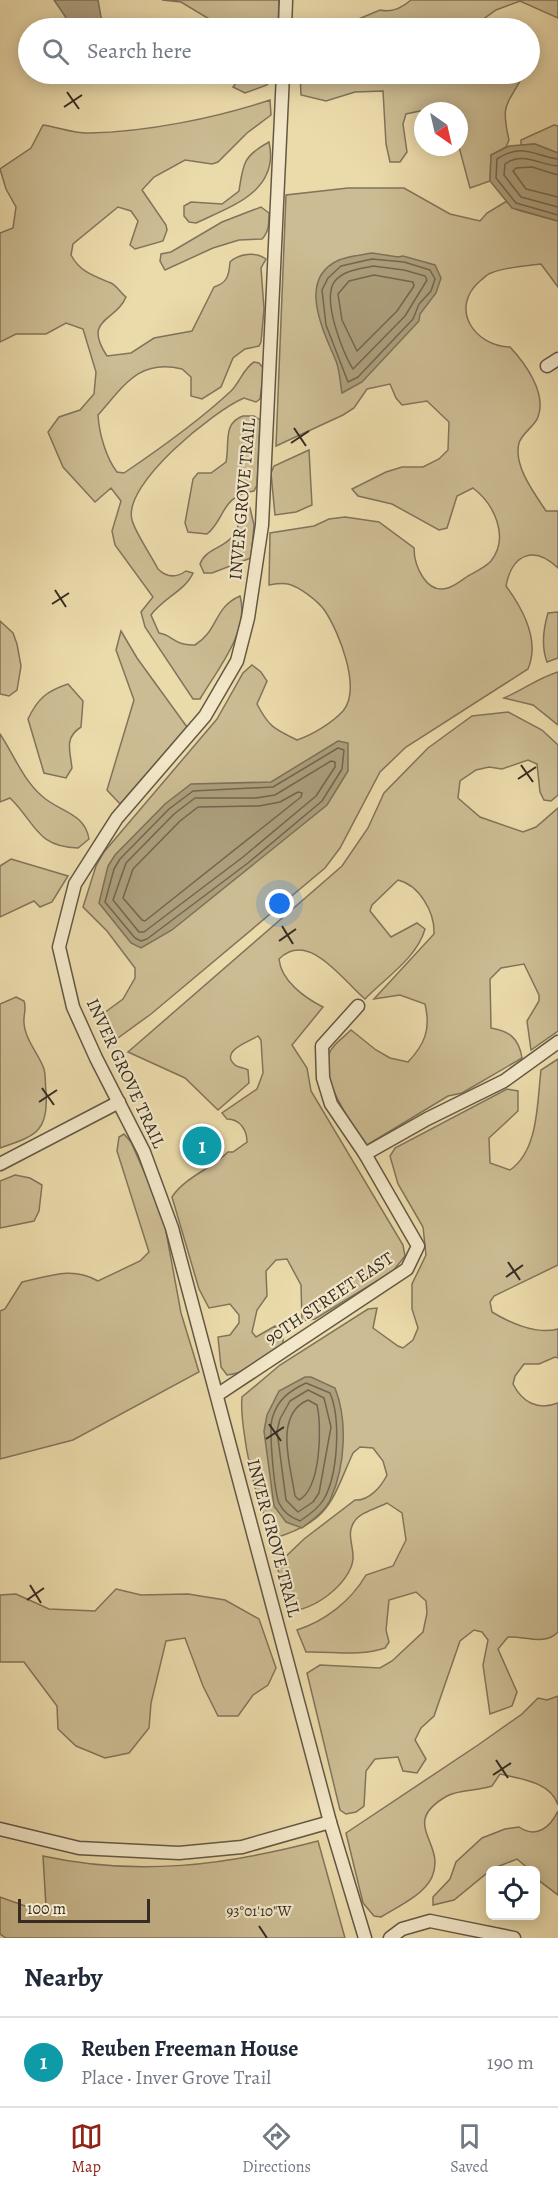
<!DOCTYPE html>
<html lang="en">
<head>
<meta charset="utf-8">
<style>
	:root { --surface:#fff; --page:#f2f2f3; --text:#1f2937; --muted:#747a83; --line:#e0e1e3; --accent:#8f2418 }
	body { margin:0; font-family:Alegreya,serif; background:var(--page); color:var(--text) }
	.controls { position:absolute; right:18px; bottom:18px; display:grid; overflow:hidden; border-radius:9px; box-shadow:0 3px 15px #0003 }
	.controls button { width:54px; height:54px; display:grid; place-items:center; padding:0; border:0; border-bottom:2px solid var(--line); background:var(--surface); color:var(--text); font:30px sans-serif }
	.compass { position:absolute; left:414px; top:102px; width:54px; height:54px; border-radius:50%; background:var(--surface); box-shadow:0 3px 15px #0003; rotate:146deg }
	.scale { position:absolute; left:18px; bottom:15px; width:132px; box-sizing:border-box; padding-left:6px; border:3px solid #362c23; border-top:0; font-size:16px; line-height:21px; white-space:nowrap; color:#362c23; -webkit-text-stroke:4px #f2e7c8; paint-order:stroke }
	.you { position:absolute; left:280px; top:904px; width:21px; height:21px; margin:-15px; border:4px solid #fff; border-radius:50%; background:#1a73e8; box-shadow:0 0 0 9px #1a73e833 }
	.badge { display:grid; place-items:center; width:39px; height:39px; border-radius:50%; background:var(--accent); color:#fff; font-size:20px; font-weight:700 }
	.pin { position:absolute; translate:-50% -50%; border:3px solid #fff; box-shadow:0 2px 6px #0006 }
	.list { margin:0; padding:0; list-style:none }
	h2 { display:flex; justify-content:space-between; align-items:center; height:78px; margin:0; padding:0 24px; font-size:26px }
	h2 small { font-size:20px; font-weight:400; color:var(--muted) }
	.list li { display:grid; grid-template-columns:39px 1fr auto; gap:18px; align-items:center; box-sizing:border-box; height:90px; padding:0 24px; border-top:2px solid var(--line) }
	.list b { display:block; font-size:22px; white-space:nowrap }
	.list p { margin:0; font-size:20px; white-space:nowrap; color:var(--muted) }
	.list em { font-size:20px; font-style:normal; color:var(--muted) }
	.icon { flex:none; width:33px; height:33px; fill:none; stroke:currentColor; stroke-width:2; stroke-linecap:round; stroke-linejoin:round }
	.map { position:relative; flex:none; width:558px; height:1938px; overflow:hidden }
	.search { position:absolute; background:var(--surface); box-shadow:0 3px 15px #0003; left:18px; right:18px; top:18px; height:66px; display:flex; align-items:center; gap:15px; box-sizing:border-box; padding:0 21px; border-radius:33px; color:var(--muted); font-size:22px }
	.sheet { height:168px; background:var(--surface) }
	nav { display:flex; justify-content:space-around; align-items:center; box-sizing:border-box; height:84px; border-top:2px solid var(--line); background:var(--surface); font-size:16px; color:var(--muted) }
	nav a { display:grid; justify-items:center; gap:3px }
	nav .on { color:var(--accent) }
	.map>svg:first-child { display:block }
	.green { fill:#ccbc93; stroke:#81745b; stroke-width:1.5 }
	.water { fill:#ad9f7c; stroke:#7d7158; stroke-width:1.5 }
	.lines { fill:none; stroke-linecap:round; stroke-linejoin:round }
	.shore { stroke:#726650; stroke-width:1.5 }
	.minor-casing { stroke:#635845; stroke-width:15 }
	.minor { stroke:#f2e7c8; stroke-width:12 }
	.ticks { fill:none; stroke:#362c23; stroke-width:2 }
	.labels { text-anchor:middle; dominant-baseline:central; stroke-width:4.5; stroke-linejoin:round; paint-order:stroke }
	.street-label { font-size:18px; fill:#362c23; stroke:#f2e7c8 }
	.ticks-label { font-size:15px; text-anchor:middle; fill:#362c23; stroke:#f2e7c8; stroke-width:4.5; stroke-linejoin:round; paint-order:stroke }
</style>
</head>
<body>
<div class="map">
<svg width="558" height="1938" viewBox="0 0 558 1938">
	<rect width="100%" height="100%" fill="#ebdaaa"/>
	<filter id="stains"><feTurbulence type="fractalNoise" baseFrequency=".00333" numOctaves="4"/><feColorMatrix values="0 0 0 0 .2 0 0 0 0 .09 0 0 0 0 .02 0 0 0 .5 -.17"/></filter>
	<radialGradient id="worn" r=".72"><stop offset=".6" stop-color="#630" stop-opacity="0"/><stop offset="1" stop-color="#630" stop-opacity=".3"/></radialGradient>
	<!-- green -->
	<g class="green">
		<polygon points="162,0 279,0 278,28 224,28 181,2"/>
		<path d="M411,0H558V18L520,1L496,10L471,28H337L380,10C392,13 403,7 411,0Z"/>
		<polygon points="243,74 274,74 267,85 245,93 233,87"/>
		<path d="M300,74H524C508,105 500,101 509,140L506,147L491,155L490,181L470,188L459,147V111H450L448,105L406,114L403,124L407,152L400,162H390L386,144L383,91L355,92L326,101L301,95Z"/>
		<path d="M270,100L271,115L247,133L218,162L212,164L185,160L154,177L142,190L166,225L167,230L163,241L135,249L130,245L138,221L131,211L118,207L73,244L71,255C80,272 94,276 111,283C116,285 121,293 126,297C116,322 82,318 107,356L131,353L154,338L192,331L214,287C227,283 229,276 230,262C238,254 256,251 266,259L261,268L264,309L261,342L259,346L245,349L233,358L221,387L202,399L191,396V377L182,369C139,358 124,386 98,415C99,433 106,458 117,472L124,473C161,448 199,421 231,391C240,382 243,369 254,362L259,363L264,369L260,399L256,402L244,398C215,410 122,484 132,520C135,532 152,557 158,569C167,578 176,578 186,571L193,573C186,590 162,599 151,615L159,633C173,635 174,646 195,645C219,630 213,608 240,596C250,631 217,670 200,699H193L145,627L141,612L153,597L115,545L112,531L121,501L111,488L95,502L63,467L48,432L59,417L80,410L94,394L96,372L83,329L66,323L46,334H16L0,342V233L13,228L16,207L6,189L0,169L31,148L43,125C58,127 75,134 89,133C147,132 215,118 270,100Z"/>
		<polygon points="554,125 558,126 558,153 535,144 521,145 521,140"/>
		<path d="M269,142C280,191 232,206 196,223L189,222L184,216V206L191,202L222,204L239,191C243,164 243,156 269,142Z"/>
		<path d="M348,188H404L450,214L480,221L487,213L507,201L518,210L558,221V287L541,264C526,266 505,267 491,273C487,274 483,279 480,281C449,308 474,346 510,347C525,363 547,393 538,417C535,426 522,433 519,443C513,466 535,494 546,511H558V568C534,545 512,554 506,586C523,609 540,641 528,669L406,747L380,772L340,848L325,868L151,1014L111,1043L104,1013L123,999L135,978V968L107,931L83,907L96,866L104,852L217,719L243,673L252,665L261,672L267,681L257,704C269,727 274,729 297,740C312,735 332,723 343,711C362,689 339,632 325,611C318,601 300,587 288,584C283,583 275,584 269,585L270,533L314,526L329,519L345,517L379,522L414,548C414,565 426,595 448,588C455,586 462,580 468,576C475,572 486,567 491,561C510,537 494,504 473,488L457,496L447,528L439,530L392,504L358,496L352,489L386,472L402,467H423L439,459L448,450L449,422L427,401L402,405L396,398L390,384L367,389L354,408L343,415L276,446L286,195Z"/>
		<path d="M261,207L269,213C269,223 269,232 262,239L239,240L213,248L165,270L160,261L161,254L171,252L222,222Z"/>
		<path d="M243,416H254L260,420L257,485L254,491C221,495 225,520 207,534L188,532L185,523L193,479L198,473H211L226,462C230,445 222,423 243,416Z"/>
		<polygon points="309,450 312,505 296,512 275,515 271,473 274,466"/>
		<path d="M250,508L254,525L251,558L212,573H204L200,564C206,548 223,549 233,536C242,525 235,517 250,508Z"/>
		<path d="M558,612V658L547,662C541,646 543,630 548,613Z"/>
		<polygon points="0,621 13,633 17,644 21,666 17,690 9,696 0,694"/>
		<polygon points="121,631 137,658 187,727 120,804 107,790 134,700 116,650"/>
		<path d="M558,672V725L533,705L504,698C523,690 538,678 558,672Z"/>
		<path d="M68,684L83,701L81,727C64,738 70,750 72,768L66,778L44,773L28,719C38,698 47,691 68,684Z"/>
		<path d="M508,712L542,730L558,745V795L551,801L544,800L540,792L537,764L528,760L502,769L489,767L476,770L460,781L458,798L480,817L523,832L536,827L558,808V1031L531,1050L527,1021L539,1001V995L524,964L501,968L490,979L491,1028C509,1031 519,1038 522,1058L462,1093L448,1096L367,1145C352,1125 316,1076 331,1050C335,1043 345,1036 351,1030L376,1050L390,1058L408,1062C425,1044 431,1029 425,1004L400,995L374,999L434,934C435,912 419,885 398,880L372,905L370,911L391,937L417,923L425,929C417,958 385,978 365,999C344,982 309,929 279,959C281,981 305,998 323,1007L292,1045L307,1068L311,1091L403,1245L405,1256L393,1271L315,1319L302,1321L301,1285L287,1259L276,1260L266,1271L267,1296L257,1310L252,1332L256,1337L275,1326L283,1335V1343C272,1358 245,1373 227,1375L221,1367L218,1337L230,1335L239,1323V1315L230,1304L209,1308L199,1289L172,1197C185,1177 211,1169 228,1152H233L247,1142C247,1130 240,1119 227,1119L222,1113L257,1089L263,1073L261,1040L258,1036C249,1042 219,1051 235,1065C238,1068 243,1067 248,1070L249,1083L218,1110L185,1078L128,1052L342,866L368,828L384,793L428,748L472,716Z"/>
		<path d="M0,734C14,755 23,780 43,797C60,812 85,813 89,839L78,848C36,847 36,823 10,798L0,802Z"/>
		<polygon points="11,859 68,876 52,902 40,907 34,901 0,917 0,866"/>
		<path d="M16,997L24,1001C27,1010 23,1015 24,1023C25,1040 40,1056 44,1069C46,1076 45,1085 46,1092C49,1133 34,1136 0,1148V1004Z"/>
		<path d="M558,1059V1265L494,1296L490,1302L492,1312C510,1323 537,1335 558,1329V1358L555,1357L539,1364H524L515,1376L513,1384C522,1402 538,1411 558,1403V1632C545,1646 526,1636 508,1637L498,1649L517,1692L512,1706L490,1714L483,1665L488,1640L482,1632L474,1630L460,1641L434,1716L421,1728L415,1740L426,1759L417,1773L403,1771L398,1757L375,1759L366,1771L364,1806L356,1812L346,1814L340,1810L307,1673L320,1665L380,1668L392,1661L423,1632L427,1613L426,1601L416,1592L389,1600L386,1630L389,1642L385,1648C359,1657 333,1651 306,1652L297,1630C325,1621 351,1601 366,1575L393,1566L406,1540L402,1513L387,1503C377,1508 359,1513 354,1522C346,1534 354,1546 353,1559C351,1583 311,1614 287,1610L277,1565L304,1539L355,1500C369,1501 381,1487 387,1475L383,1461L373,1448L360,1447L353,1453C332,1499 331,1520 278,1537C257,1521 239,1424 242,1397L280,1365L368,1309L377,1308L373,1328L398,1346L403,1348L413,1340L418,1328L412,1309V1284L426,1255L423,1227L398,1184L390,1156L395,1148L507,1089L518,1091V1111L489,1138L490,1163L510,1170C539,1150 537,1102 541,1070Z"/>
		<path d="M124,1134L131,1142L163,1215L181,1313L199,1372L73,1440L0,1459V1311L5,1309L22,1282C49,1276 73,1266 98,1281L140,1261L149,1252L117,1151L119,1137Z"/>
		<polygon points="15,1175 30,1178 42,1185 39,1211 34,1221 0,1228 0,1181"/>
		<polygon points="116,1589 141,1595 188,1594 225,1600 259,1619 276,1668 268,1685 253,1695 238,1716 218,1716 203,1686 185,1638 166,1641 151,1703 149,1728 129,1753 105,1758 76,1746 58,1729 57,1706 24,1662 0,1662 0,1595 16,1594 49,1609 95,1611"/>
		<path d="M558,1696V1805C551,1782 521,1779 500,1774L492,1786C479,1791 459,1789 447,1796C398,1824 447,1842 432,1877C424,1895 397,1907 381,1917L374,1916L363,1903L346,1833L478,1745L522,1714L538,1698L547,1700Z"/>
		<path d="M558,1811V1895L537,1879L536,1870H530L517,1859L492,1869L454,1900L433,1905V1897L450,1879L456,1862L482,1838L505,1829L519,1827C537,1839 550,1827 558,1811Z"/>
		<path d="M318,1841L345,1938H6L0,1934V1897L25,1906L46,1907L43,1856C138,1877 226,1865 318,1841Z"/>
	</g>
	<!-- water -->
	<g class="water">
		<polygon points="54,0 98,0 103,28 73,28"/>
		<polygon points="535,144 558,153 558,221 512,208 490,181 491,155 509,146"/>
		<path d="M372,253L398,257L403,256L435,265L441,278L436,293L420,314L419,321L362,382L342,393C340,383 340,371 336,361C324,332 296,279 339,260C349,256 361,255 372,253Z"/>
		<polygon points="338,741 348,743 348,771 327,805 172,930 141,948 131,943 99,903 108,866 115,855 165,804 191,784 271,782"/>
		<path d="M305,1377H311L335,1388C348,1421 345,1466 331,1498C326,1511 312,1520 302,1528L286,1522L274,1506L264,1431L267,1415L279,1391Z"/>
	</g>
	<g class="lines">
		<!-- shore -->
		<g class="shore">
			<path d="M558,159C534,156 523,142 497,159L496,178L516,203L558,215"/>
			<path d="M558,166C539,165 523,151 505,164L504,175L521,197L558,207"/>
			<polyline points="558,175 532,167 516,168 513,171 526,189 558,197"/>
			<polygon points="372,259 404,262 430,270 435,279 431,291 419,304 413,319 358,377 348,382 326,325 322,290 328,278 341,266"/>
			<path d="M373,266L404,270L425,276L427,280L405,316L353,369C343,354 321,298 335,281C344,270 360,269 373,266Z"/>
			<polygon points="374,275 413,282 414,286 397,311 357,351 342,320 338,294 349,281"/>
			<polygon points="338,748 344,750 342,769 322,801 248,863 147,939 141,941 135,938 105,902 114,869 120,859 169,809 193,791 273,787"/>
			<polygon points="331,761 335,762 335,767 316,796 243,857 144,932 139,932 113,900 126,863 174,814 195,798 256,798 275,795"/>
			<polygon points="298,792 302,793 301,797 145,921 142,920 123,898 133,869 180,821 198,807 259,806 280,802"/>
			<path d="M306,1383L330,1393C341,1419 338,1474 324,1499C319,1508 309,1515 300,1521C292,1518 283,1512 279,1503C274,1490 269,1432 272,1419C277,1400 289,1391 306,1383Z"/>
			<polygon points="308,1390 324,1398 331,1427 319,1493 313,1502 298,1512 286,1500 277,1431 280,1419 290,1401"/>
			<path d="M308,1400L317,1405C322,1427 321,1488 299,1500L295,1496C291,1467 273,1415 308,1400Z"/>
		</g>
		<defs>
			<g id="minor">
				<polyline points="285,28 286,0"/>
				<polyline points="283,74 262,525 248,618 237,661 205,716 117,818 75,884 59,947 73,1007 96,1058 144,1152 172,1228 330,1822 365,1938"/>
				<polyline points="547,366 558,359"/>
				<polyline points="365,1154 427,1119 504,1081 558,1042"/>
				<polyline points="0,1164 119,1102"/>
				<polyline points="217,1395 407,1269 418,1246 365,1154 331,1104 323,1078 322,1046 358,1006"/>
				<polyline points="0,1829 79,1848 179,1853 242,1847 330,1822"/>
				<polyline points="390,1938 402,1929 430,1921 514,1938"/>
			</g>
		</defs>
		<!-- minor casing -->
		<use href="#minor" class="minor-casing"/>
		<!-- minor -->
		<use href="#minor" class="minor"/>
	</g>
	<!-- ticks -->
	<path class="ticks" d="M67,92L79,109M64,107L82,95M294,428L306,446M291,443L309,431M55,590L66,607M52,604L69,593M521,765L533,782M518,779L536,767M282,926L293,944M279,941L296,929M42,1088L54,1105M39,1102L57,1090M508,1262L520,1280M506,1277L523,1265M269,1424L281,1441M266,1439L284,1427M30,1585L41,1603M27,1600L44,1588M496,1760L508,1778M493,1775L511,1763M259,1926L267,1938"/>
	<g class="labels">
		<!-- street labels -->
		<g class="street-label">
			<text transform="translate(242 499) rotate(-85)">INVER GROVE TRAIL</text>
			<text transform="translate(126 1073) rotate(65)">INVER GROVE TRAIL</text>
			<text transform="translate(329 1298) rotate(-34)">90TH STREET EAST</text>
			<text transform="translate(274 1538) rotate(75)">INVER GROVE TRAIL</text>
		</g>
	</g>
	<g class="ticks-label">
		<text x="259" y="1916">93°01'10"W</text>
	</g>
	<rect width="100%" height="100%" filter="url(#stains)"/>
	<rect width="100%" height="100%" fill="url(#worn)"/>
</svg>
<div class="controls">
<button><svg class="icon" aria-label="locate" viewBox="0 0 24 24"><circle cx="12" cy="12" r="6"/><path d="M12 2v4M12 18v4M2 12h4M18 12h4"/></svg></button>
</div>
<svg class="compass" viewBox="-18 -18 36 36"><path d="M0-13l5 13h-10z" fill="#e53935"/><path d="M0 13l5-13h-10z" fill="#747a83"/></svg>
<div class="scale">100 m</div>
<div class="you"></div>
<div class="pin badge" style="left:202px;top:1146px;background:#0f9aa8">1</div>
<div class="search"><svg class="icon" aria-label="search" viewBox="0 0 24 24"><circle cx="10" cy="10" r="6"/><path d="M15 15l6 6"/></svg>Search here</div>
</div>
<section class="sheet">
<h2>Nearby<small></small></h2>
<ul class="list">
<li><span class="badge" style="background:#0f9aa8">1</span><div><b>Reuben Freeman House</b><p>Place · Inver Grove Trail</p></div><em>190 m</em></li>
</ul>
</section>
<nav>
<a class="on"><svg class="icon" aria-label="map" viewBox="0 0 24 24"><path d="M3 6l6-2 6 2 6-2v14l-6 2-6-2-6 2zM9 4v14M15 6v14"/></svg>Map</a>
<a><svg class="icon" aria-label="directions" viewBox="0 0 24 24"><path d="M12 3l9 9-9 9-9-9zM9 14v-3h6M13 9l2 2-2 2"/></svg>Directions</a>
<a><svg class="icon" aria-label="saved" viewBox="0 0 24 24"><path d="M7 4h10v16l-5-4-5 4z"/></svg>Saved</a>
</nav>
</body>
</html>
